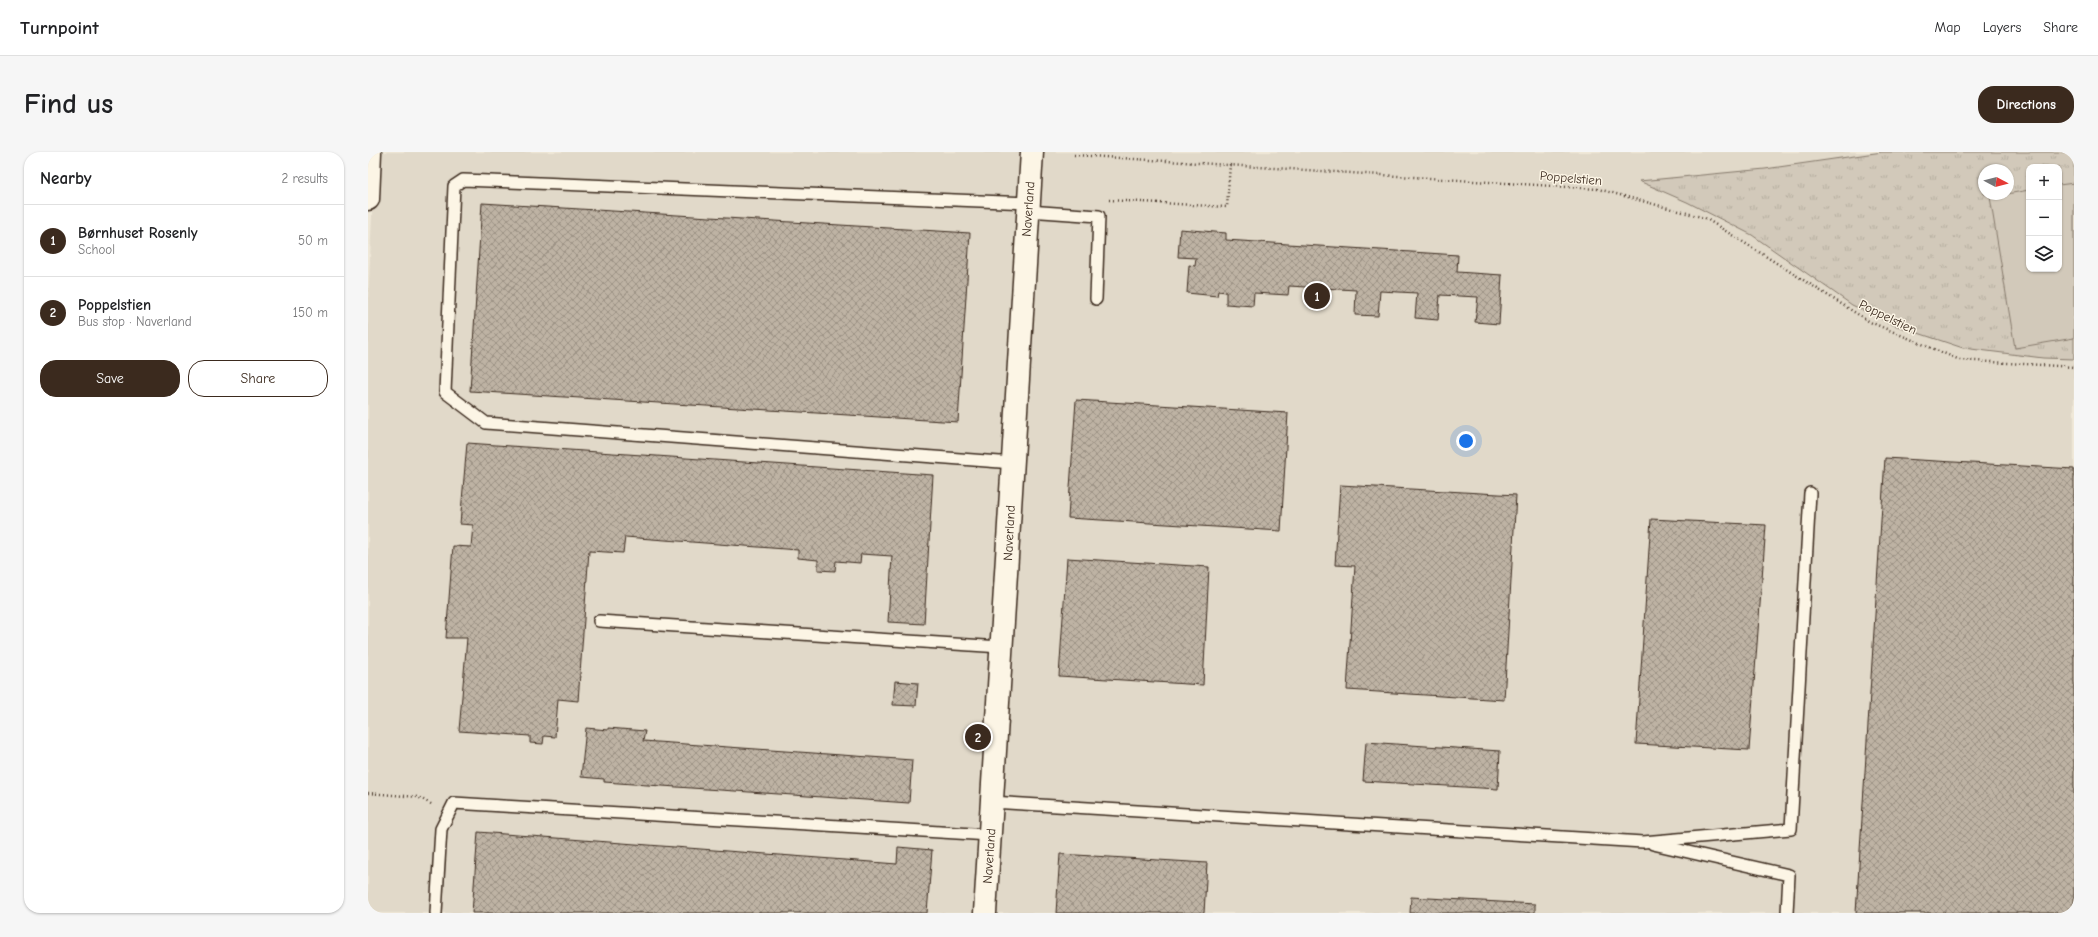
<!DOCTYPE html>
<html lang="en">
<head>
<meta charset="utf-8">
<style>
	:root { --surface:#fff; --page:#f6f6f6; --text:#202124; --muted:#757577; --line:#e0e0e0; --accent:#3b2a1e }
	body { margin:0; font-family:"Comic Neue",sans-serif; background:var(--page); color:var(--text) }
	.controls { position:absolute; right:12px; top:12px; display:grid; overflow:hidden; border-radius:8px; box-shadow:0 1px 3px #0004 }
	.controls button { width:36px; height:36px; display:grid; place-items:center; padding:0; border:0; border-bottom:1px solid var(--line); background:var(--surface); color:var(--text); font:20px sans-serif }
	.compass { position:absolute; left:1610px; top:12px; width:36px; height:36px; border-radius:50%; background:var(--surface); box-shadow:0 1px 3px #0004; rotate:97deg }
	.you { position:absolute; left:1098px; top:289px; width:14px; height:14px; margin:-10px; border:3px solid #fff; border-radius:50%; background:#1a73e8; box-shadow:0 0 0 6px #1a73e833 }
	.badge { display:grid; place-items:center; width:26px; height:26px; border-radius:50%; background:var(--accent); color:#fff; font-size:13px; font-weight:700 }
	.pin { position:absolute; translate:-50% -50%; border:2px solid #fff; box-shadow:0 1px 4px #0006 }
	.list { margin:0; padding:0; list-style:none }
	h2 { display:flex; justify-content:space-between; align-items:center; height:52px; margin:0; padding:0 16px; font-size:17px }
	h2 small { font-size:13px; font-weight:400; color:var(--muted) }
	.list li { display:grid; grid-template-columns:26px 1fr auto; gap:12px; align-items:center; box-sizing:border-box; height:72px; padding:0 16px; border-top:1px solid var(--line) }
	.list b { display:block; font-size:15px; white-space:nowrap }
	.list p { margin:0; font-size:13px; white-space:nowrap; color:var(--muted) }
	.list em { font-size:13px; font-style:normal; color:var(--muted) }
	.actions { display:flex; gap:8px; padding:12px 16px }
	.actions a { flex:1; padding:9px 0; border:1px solid var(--accent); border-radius:16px; text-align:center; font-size:14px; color:var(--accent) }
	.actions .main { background:var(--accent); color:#fff }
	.icon { flex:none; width:22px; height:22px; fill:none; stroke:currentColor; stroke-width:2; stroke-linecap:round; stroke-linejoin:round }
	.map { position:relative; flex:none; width:1706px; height:761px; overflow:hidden; border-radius:16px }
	header { display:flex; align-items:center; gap:24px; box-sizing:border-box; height:56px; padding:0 20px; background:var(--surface); border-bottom:1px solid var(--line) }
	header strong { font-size:19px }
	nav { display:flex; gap:22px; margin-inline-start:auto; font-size:14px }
	.intro { display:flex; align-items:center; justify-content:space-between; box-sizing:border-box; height:96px; padding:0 24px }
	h1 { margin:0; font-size:28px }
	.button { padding:10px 18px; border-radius:16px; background:var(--accent); color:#fff; font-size:14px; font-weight:700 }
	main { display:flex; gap:24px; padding:0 24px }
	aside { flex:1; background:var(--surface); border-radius:16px; box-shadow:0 1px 3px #0004 }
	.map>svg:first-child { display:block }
	.built { fill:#e1d9c9; fill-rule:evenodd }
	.grass { fill:url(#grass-tufts); stroke:#867a6c; fill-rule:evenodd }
	.garden { fill:#d2c9ba; stroke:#867a6c }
	.building { fill:url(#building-cross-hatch); stroke:#3b2a1e }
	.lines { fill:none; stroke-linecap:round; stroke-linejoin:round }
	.service-casing { stroke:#3b2a1e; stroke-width:14 }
	.minor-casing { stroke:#3b2a1e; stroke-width:25 }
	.tertiary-casing { stroke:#3b2a1e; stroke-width:25 }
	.path { stroke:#3b2a1e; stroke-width:2.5; stroke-dasharray:1 3; stroke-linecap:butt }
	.service { stroke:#fcf5e5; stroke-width:11 }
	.minor { stroke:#fcf5e5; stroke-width:22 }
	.tertiary { stroke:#fcf5e5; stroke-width:22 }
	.labels { text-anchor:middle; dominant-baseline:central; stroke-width:3; stroke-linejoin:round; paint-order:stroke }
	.street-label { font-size:13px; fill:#3b2a1e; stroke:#fcf5e5 }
</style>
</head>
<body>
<header>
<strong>Turnpoint</strong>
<nav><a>Map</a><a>Layers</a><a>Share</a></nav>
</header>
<div class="intro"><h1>Find us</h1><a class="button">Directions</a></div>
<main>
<aside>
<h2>Nearby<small>2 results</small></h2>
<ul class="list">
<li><span class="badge">1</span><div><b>Børnhuset Rosenly</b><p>School</p></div><em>50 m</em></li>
<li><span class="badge">2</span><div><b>Poppelstien</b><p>Bus stop · Naverland</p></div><em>150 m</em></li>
</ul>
<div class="actions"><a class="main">Save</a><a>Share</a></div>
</aside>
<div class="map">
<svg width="1706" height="761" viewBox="0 0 1706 761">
	<defs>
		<pattern id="grass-tufts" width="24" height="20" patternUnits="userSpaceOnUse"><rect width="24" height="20" fill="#d2c9ba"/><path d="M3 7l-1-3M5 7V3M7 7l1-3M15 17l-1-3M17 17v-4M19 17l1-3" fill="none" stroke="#b5ad9f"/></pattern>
		<pattern id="building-cross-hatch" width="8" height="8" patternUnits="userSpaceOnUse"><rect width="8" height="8" fill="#beb3a4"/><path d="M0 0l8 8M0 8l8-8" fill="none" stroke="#9c9285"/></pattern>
	</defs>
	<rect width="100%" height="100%" fill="#f0e9d9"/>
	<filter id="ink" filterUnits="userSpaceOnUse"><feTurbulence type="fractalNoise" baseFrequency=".025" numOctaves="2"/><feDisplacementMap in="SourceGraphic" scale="8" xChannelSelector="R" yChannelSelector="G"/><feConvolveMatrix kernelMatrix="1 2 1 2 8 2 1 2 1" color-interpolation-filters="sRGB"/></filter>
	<g filter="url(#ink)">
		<!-- built -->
		<path class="built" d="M7,0H1706V761H0V149ZM1661,15H1691V117H1661ZM1616,18H1640V42H1616Z"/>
		<!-- grass -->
		<path class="grass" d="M1514,0H1706V207L1675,206L1595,196L1526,173L1484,153L1384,83L1319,50L1271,29L1397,17ZM1661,15H1691V117H1661ZM1616,18H1640V42H1616Z"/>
		<!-- garden -->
		<polygon class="garden" points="1706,31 1706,186 1647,196 1622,45 1661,38 1661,117 1691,117 1691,33"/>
		<!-- building -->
		<g class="building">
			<polygon points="114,51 602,81 590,270 102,239"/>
			<polygon points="812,77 858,81 858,88 1090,103 1089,120 1134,123 1131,172 1107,170 1110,145 1072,143 1070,168 1047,166 1049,141 1012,139 1010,164 987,163 988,138 921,134 920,143 886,141 885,154 858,152 858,140 850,139 849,144 819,141 821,113 827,114 828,106 810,105"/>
			<polygon points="708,248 920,261 913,379 700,366"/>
			<polygon points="99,291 565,323 556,472 520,470 524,404 493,402 492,411 468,409 467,419 450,418 450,408 430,406 430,398 257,385 255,401 221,399 210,549 190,547 187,585 176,584 175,592 162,591 162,584 91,579 99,486 78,486 85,394 103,395 105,373 92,372"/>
			<polygon points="1517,306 1706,317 1706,761 1488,761"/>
			<polygon points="972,333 1148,343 1136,548 979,538 987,414 967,413"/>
			<polygon points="1283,367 1398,373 1381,598 1268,592"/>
			<polygon points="699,406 841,415 835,533 691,524"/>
			<polygon points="527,529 550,531 548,554 525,553"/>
			<polygon points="218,576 240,578 240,576 277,579 275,589 544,608 541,651 236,630 236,627 213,625"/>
			<polygon points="998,590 1132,599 1130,637 995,629"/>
			<polygon points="110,680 529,712 530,695 564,698 559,761 104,761"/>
			<polygon points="692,702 839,711 836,761 688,761"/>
			<polygon points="1043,745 1167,752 1167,761 1042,761"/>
		</g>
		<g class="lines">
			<defs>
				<g id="service">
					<polyline points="660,59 731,64 728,147"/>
					<polyline points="645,311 118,271 77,240 86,34 95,28 661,51"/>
					<polyline points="231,469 633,495"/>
					<polyline points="624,650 1275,690 1423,677 1442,341"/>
					<polyline points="1285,692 1421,723 1419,761"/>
					<polyline points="68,761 73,677 86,651 622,683"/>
				</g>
				<polyline id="minor" points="617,761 664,0"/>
				<polyline id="tertiary" points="0,47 2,0"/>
			</defs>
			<!-- service casing -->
			<use href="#service" class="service-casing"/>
			<!-- minor casing -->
			<use href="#minor" class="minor-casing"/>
			<!-- tertiary casing -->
			<use href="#tertiary" class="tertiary-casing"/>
			<!-- path -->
			<g class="path">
				<polyline points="706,3 1230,37 1337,66 1502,170 1592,208 1706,215"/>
				<polyline points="741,48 859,55 862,12"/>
				<polyline points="0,641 50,645 65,653"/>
			</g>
			<!-- service -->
			<use href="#service" class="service"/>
			<!-- minor -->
			<use href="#minor" class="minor"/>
			<!-- tertiary -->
			<use href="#tertiary" class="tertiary"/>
		</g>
	</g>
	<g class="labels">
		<!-- street labels -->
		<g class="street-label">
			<text transform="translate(1203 26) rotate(5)">Poppelstien</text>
			<text transform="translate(660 57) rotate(-86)">Naverland</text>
			<text transform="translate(1520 165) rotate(26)">Poppelstien</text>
			<text transform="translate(641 381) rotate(-87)">Naverland</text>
			<text transform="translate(621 704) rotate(-86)">Naverland</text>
		</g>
	</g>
</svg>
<div class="controls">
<button>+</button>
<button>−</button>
<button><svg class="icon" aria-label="layers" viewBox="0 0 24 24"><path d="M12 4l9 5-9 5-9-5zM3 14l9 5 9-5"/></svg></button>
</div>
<svg class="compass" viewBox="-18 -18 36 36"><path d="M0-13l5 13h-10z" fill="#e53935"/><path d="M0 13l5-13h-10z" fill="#757577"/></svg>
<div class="you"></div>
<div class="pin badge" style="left:949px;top:144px">1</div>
<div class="pin badge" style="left:610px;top:585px">2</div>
</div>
</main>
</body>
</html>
